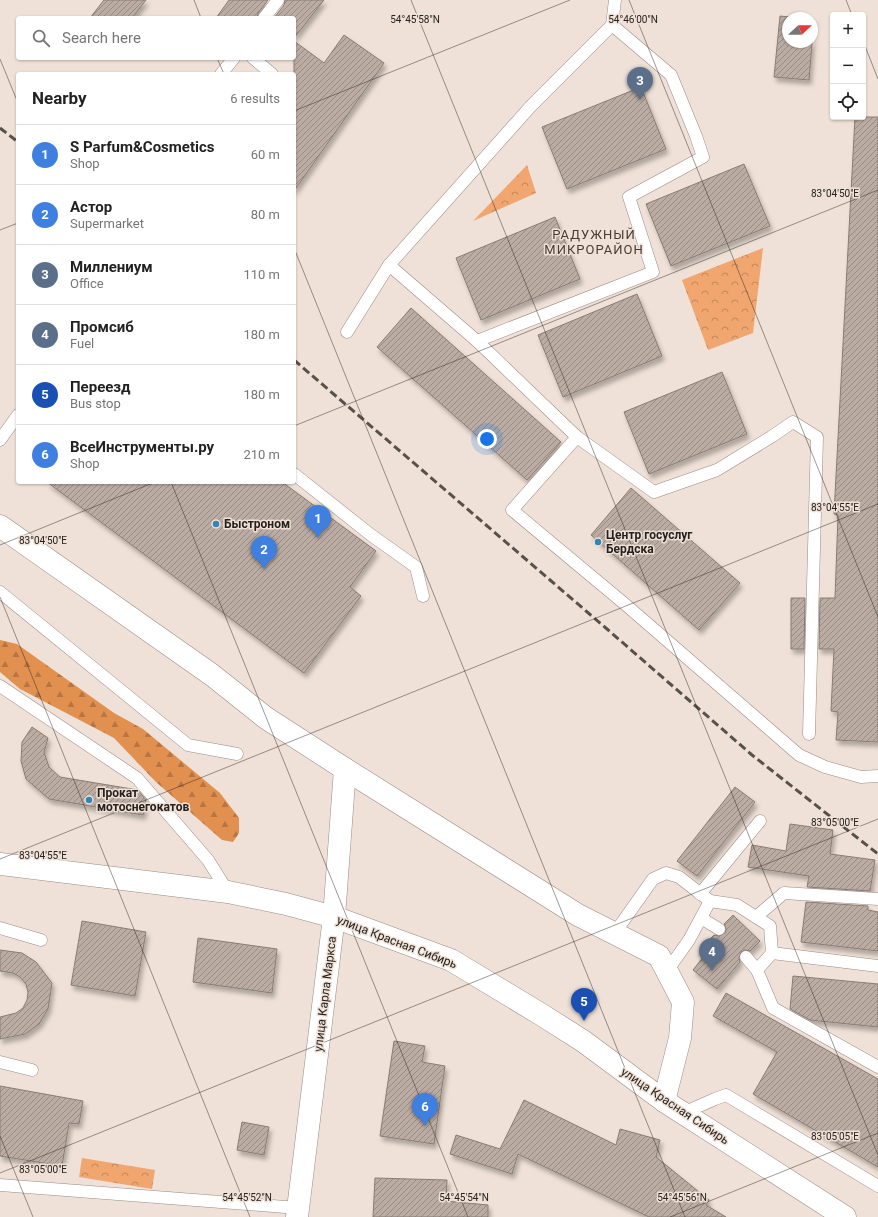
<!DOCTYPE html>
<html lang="en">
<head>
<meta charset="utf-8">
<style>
	:root { --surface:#fff; --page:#f2f2f2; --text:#222; --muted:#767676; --line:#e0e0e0; --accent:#1a73e8 }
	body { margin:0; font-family:Roboto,sans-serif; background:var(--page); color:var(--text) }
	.controls { position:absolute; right:12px; top:12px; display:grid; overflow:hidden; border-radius:4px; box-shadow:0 1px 3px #0004 }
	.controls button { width:36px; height:36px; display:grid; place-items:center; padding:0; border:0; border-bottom:1px solid var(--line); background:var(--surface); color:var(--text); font:20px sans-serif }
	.compass { position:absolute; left:782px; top:12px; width:36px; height:36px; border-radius:50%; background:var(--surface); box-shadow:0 1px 3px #0004; rotate:68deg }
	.you { position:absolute; left:487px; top:439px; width:14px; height:14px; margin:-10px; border:3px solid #fff; border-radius:50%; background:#1a73e8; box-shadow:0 0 0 6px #1a73e833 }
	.badge { display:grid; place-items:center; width:26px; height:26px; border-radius:50%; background:var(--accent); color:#fff; font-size:13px; font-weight:700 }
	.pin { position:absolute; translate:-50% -33px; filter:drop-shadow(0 1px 2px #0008) }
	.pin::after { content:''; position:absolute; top:21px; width:14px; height:12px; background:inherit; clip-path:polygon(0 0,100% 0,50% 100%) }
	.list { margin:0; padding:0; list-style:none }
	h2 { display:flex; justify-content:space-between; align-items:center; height:52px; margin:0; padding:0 16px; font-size:17px }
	h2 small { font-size:13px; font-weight:400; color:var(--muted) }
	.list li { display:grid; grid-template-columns:26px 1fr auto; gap:12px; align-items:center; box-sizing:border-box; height:60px; padding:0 16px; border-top:1px solid var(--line) }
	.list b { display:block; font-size:15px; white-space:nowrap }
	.list p { margin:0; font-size:13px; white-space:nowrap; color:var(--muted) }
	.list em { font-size:13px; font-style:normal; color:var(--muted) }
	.icon { flex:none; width:22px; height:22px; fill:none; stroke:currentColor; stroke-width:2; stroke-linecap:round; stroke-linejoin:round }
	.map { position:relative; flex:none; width:878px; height:1217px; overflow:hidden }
	.search { position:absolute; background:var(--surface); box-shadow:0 1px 3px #0004; left:16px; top:16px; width:280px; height:44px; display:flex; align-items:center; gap:10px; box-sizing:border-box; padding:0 14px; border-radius:4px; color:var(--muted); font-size:15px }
	.panel { position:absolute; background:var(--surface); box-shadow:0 1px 3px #0004; left:16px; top:72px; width:280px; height:412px; border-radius:4px }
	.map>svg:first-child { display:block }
	.forest { fill:url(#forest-firs) }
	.park { fill:url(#park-crowns) }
	.building { fill:url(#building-hatch); stroke:#897c74; filter:url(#shadow) }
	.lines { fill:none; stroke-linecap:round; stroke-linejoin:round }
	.service-casing { stroke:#998c84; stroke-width:13 }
	.minor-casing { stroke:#998c84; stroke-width:23 }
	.secondary-casing { stroke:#998c84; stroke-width:23 }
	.service { stroke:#fff; stroke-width:12 }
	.minor { stroke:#fff; stroke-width:22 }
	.secondary { stroke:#fff; stroke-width:22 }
	.rail { stroke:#58504b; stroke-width:3; stroke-dasharray:8 4; stroke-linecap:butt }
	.ticks { fill:none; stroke:#26211d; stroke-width:1; stroke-opacity:0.45 }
	.poi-dot { fill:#3186b6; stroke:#efe1d7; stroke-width:1.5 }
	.labels { text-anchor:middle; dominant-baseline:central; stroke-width:3; stroke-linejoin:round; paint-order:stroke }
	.poi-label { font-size:12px; font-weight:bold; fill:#26211d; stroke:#efe1d7; text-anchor:start }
	.street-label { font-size:12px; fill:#26211d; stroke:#efe1d7 }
	.neighbourhood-label { font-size:13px; letter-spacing:1px; fill:#463b33; stroke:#efe1d7 }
	.ticks-label { font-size:10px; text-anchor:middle; fill:#26211d; stroke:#efe1d7; stroke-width:3; stroke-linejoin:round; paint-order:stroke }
</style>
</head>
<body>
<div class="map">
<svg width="878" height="1217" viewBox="0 0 878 1217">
	<defs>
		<pattern id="forest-firs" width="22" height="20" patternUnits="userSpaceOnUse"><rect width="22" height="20" fill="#e19050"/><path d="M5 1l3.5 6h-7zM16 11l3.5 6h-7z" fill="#b67542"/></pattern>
		<pattern id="park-crowns" width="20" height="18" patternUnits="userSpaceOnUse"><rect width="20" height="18" fill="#f0a66e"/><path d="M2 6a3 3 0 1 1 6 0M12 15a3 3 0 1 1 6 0" fill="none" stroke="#c2875a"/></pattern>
		<pattern id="building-hatch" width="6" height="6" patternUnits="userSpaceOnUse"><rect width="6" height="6" fill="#baaca3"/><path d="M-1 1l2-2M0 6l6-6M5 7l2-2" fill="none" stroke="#978c84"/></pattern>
		<filter id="shadow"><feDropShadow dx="2.5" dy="4.5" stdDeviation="2" flood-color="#0004"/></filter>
	</defs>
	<rect width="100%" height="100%" fill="#efe1d7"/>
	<!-- forest -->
	<polygon class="forest" points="0,640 17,644 114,713 143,729 220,793 239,818 239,833 233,842 222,840 156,782 114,738 20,689 0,672"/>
	<!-- park -->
	<g class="park">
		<polygon points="527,165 536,193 473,221"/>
		<polygon points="763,248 753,333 708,350 682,280"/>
		<polygon points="82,1158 155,1170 152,1189 79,1177"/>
	</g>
	<!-- building -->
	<g class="building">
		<polygon points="104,0 146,0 132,18 90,18"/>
		<polygon points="229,0 268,0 258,13 257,18 216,18"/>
		<polygon points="285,0 324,0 294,38 294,18 274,18 284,5"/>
		<polygon points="780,16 799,18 788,18 788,42 812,42 812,19 814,19 809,80 774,77"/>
		<polygon points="344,35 384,63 294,191 294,41 324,63"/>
		<polygon points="641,87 666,149 567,189 542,127"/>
		<polygon points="855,117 878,117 878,742 836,740 838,712 831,711 834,649 819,649 820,598 835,598 838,515 834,514"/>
		<polygon points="744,164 770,226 671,266 646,204"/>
		<polygon points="555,217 580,279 481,320 456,258"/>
		<polygon points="637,294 662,356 563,397 538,335"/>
		<polygon points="411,308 561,442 527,480 377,347"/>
		<polygon points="722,372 747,434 649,474 624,412"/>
		<polygon points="47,482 282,482 376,551 350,587 361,596 304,673"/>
		<polygon points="631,488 740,583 699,630 591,535"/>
		<polygon points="791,598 805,598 804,649 791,649"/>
		<polygon points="32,727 48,738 44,752 49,767 60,777 138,790 146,800 143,815 49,799 26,779 21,761 22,742"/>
		<polygon points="735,787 755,802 697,876 677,861"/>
		<polygon points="790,824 833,830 830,854 875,860 870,891 807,887 809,876 748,867 752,845 786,851"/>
		<polygon points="806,902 868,906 868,910 878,912 878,951 801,942"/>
		<polygon points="733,915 760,941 750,951 745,950 741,952 739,958 740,962 717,989 693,970 707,952 703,946 714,935 719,936 725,933 726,929 724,924"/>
		<polygon points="82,921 146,932 135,996 71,985"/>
		<polygon points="198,938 277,949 272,993 193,982"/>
		<polygon points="0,950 22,953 36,962 52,983 48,1009 39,1024 25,1034 0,1039 0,1017 16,1013 23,1008 27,1000 28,992 26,984 20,977 13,973 0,971"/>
		<polygon points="793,976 878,984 878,1027 810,1020 790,1009"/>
		<polygon points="726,993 878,1079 878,1167 753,1094 777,1052 713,1016"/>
		<polygon points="394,1041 425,1046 422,1062 445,1066 434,1144 380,1136"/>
		<polygon points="0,1086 83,1101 79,1124 69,1123 62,1166 0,1156"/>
		<polygon points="524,1100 616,1145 620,1129 660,1140 656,1157 709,1200 706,1205 726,1217 649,1217 518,1154 512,1174 450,1154 456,1135 500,1149"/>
		<polygon points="242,1122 269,1127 264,1155 237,1150"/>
		<polygon points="375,1178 447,1180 446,1201 488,1205 488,1217 373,1217"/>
	</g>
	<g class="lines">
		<defs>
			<g id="service">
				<polyline points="264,18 278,0"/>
				<polyline points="612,25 615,0"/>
				<polyline points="253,58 272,74"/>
				<polyline points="221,74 234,58"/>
				<polyline points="389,265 477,341 577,437 512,510 626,605 799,755 825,767 861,777 878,776"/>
				<polyline points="347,332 389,265 531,106 612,25 671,75 696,136 703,157 629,197 653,272 477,341"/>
				<polyline points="577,437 654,492 717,470 771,437 793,422 817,437 809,734"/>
				<polyline points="0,440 18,415"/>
				<polyline points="294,474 371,535 416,567 423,596"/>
				<polyline points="0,592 188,745 237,754"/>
				<polyline points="0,686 137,778 208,860 228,892"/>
				<polyline points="700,894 760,821"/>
				<polyline points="710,901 737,905 770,926 772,953 757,970 746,957"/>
				<polyline points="756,917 784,893 878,899"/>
				<polyline points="701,918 719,929"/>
				<polyline points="0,928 41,940"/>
				<polyline points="614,934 653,879 666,873 679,877 710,901 689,940 667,971"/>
				<polyline points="772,953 878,966"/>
				<polyline points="757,970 773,1008 878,1067"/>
				<polyline points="0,1062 32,1070"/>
				<polyline points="683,1113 715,1099 726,1095 878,1186"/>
				<polyline points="0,1185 298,1208"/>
			</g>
			<g id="minor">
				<polyline points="0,526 212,675 266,718 345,769 578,915 659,956 683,1002 680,1038 664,1101"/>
				<polyline points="297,1217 334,917 345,769"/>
			</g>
			<polyline id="secondary" points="0,864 228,892 286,904 334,917 451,960 542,1015 583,1041 664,1101 845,1217"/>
		</defs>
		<!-- service casing -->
		<use href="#service" class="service-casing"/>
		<!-- minor casing -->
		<use href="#minor" class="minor-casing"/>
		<!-- secondary casing -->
		<use href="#secondary" class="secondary-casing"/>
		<!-- service -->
		<use href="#service" class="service"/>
		<!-- minor -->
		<use href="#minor" class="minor"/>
		<!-- secondary -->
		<use href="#secondary" class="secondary"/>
		<!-- rail -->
		<g class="rail">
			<polyline points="0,128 18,142"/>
			<polyline points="294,360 607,629 752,755 878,854"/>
		</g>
	</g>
	<!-- ticks -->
	<path class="ticks" d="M194,0L201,18M411,0L878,1155M629,0L878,617M846,0L852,15M863,41L878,79M217,58L224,74M0,59L18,103M294,111L570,0M0,230L18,223M294,248L685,1217M294,426L878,190M171,482L468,1217M0,545L155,482M0,597L250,1217M0,859L878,504M0,1136L33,1217M0,1173L878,819M670,1217L878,1133"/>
	<!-- markers -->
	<g class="poi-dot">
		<circle cx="216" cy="524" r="4"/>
		<circle cx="598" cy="542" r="4"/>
		<circle cx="89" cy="800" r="4"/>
	</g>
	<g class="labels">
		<!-- poi labels -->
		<g class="poi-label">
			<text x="224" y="524">Быстроном</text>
			<text x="606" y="535">Центр госуслуг<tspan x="606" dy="14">Бердска</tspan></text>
			<text x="97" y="793">Прокат<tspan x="97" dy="14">мотоснегокатов</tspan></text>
		</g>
		<!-- street labels -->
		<g class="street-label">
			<text transform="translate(397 942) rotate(21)">улица Красная Сибирь</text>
			<text transform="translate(325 994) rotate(-83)">улица Карла Маркса</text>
			<text transform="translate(675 1106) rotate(34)">улица Красная Сибирь</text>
		</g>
		<!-- neighbourhood labels -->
		<g class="neighbourhood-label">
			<text x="594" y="234">РАДУЖНЫЙ<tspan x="594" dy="15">МИКРОРАЙОН</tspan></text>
		</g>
	</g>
	<g class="ticks-label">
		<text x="415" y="23">54°45'58"N</text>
		<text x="633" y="23">54°46'00"N</text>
		<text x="835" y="197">83°04'50"E</text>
		<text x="835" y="511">83°04'55"E</text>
		<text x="43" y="544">83°04'50"E</text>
		<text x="835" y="826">83°05'00"E</text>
		<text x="43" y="859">83°04'55"E</text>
		<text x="835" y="1140">83°05'05"E</text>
		<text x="43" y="1173">83°05'00"E</text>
		<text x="247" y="1201">54°45'52"N</text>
		<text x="464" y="1201">54°45'54"N</text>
		<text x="682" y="1201">54°45'56"N</text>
	</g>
</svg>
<div class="controls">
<button>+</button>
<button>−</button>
<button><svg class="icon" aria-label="locate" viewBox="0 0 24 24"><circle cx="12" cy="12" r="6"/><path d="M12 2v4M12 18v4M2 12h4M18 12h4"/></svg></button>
</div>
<svg class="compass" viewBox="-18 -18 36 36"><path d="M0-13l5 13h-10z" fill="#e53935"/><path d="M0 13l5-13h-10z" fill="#767676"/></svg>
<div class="you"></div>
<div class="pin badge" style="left:318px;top:538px;background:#3f7fe0">1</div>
<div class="pin badge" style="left:264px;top:569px;background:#3f7fe0">2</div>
<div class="pin badge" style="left:640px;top:100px;background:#5c6f8a">3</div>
<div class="pin badge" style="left:712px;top:971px;background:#5c6f8a">4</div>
<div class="pin badge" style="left:584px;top:1021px;background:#1a4fb4">5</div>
<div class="pin badge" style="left:425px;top:1126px;background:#3f7fe0">6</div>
<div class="search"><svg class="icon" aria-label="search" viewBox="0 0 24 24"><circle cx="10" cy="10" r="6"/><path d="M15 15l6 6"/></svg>Search here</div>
<section class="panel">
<h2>Nearby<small>6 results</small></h2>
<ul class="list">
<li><span class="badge" style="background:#3f7fe0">1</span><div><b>S Parfum&amp;Cosmetics</b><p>Shop</p></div><em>60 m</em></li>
<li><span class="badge" style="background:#3f7fe0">2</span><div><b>Астор</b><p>Supermarket</p></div><em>80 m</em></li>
<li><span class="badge" style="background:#5c6f8a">3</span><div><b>Миллениум</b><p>Office</p></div><em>110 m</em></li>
<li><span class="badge" style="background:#5c6f8a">4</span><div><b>Промсиб</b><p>Fuel</p></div><em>180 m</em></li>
<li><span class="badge" style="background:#1a4fb4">5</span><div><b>Переезд</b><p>Bus stop</p></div><em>180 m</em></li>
<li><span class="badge" style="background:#3f7fe0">6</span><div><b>ВсеИнструменты.ру</b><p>Shop</p></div><em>210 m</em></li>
</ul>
</section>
</div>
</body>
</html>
